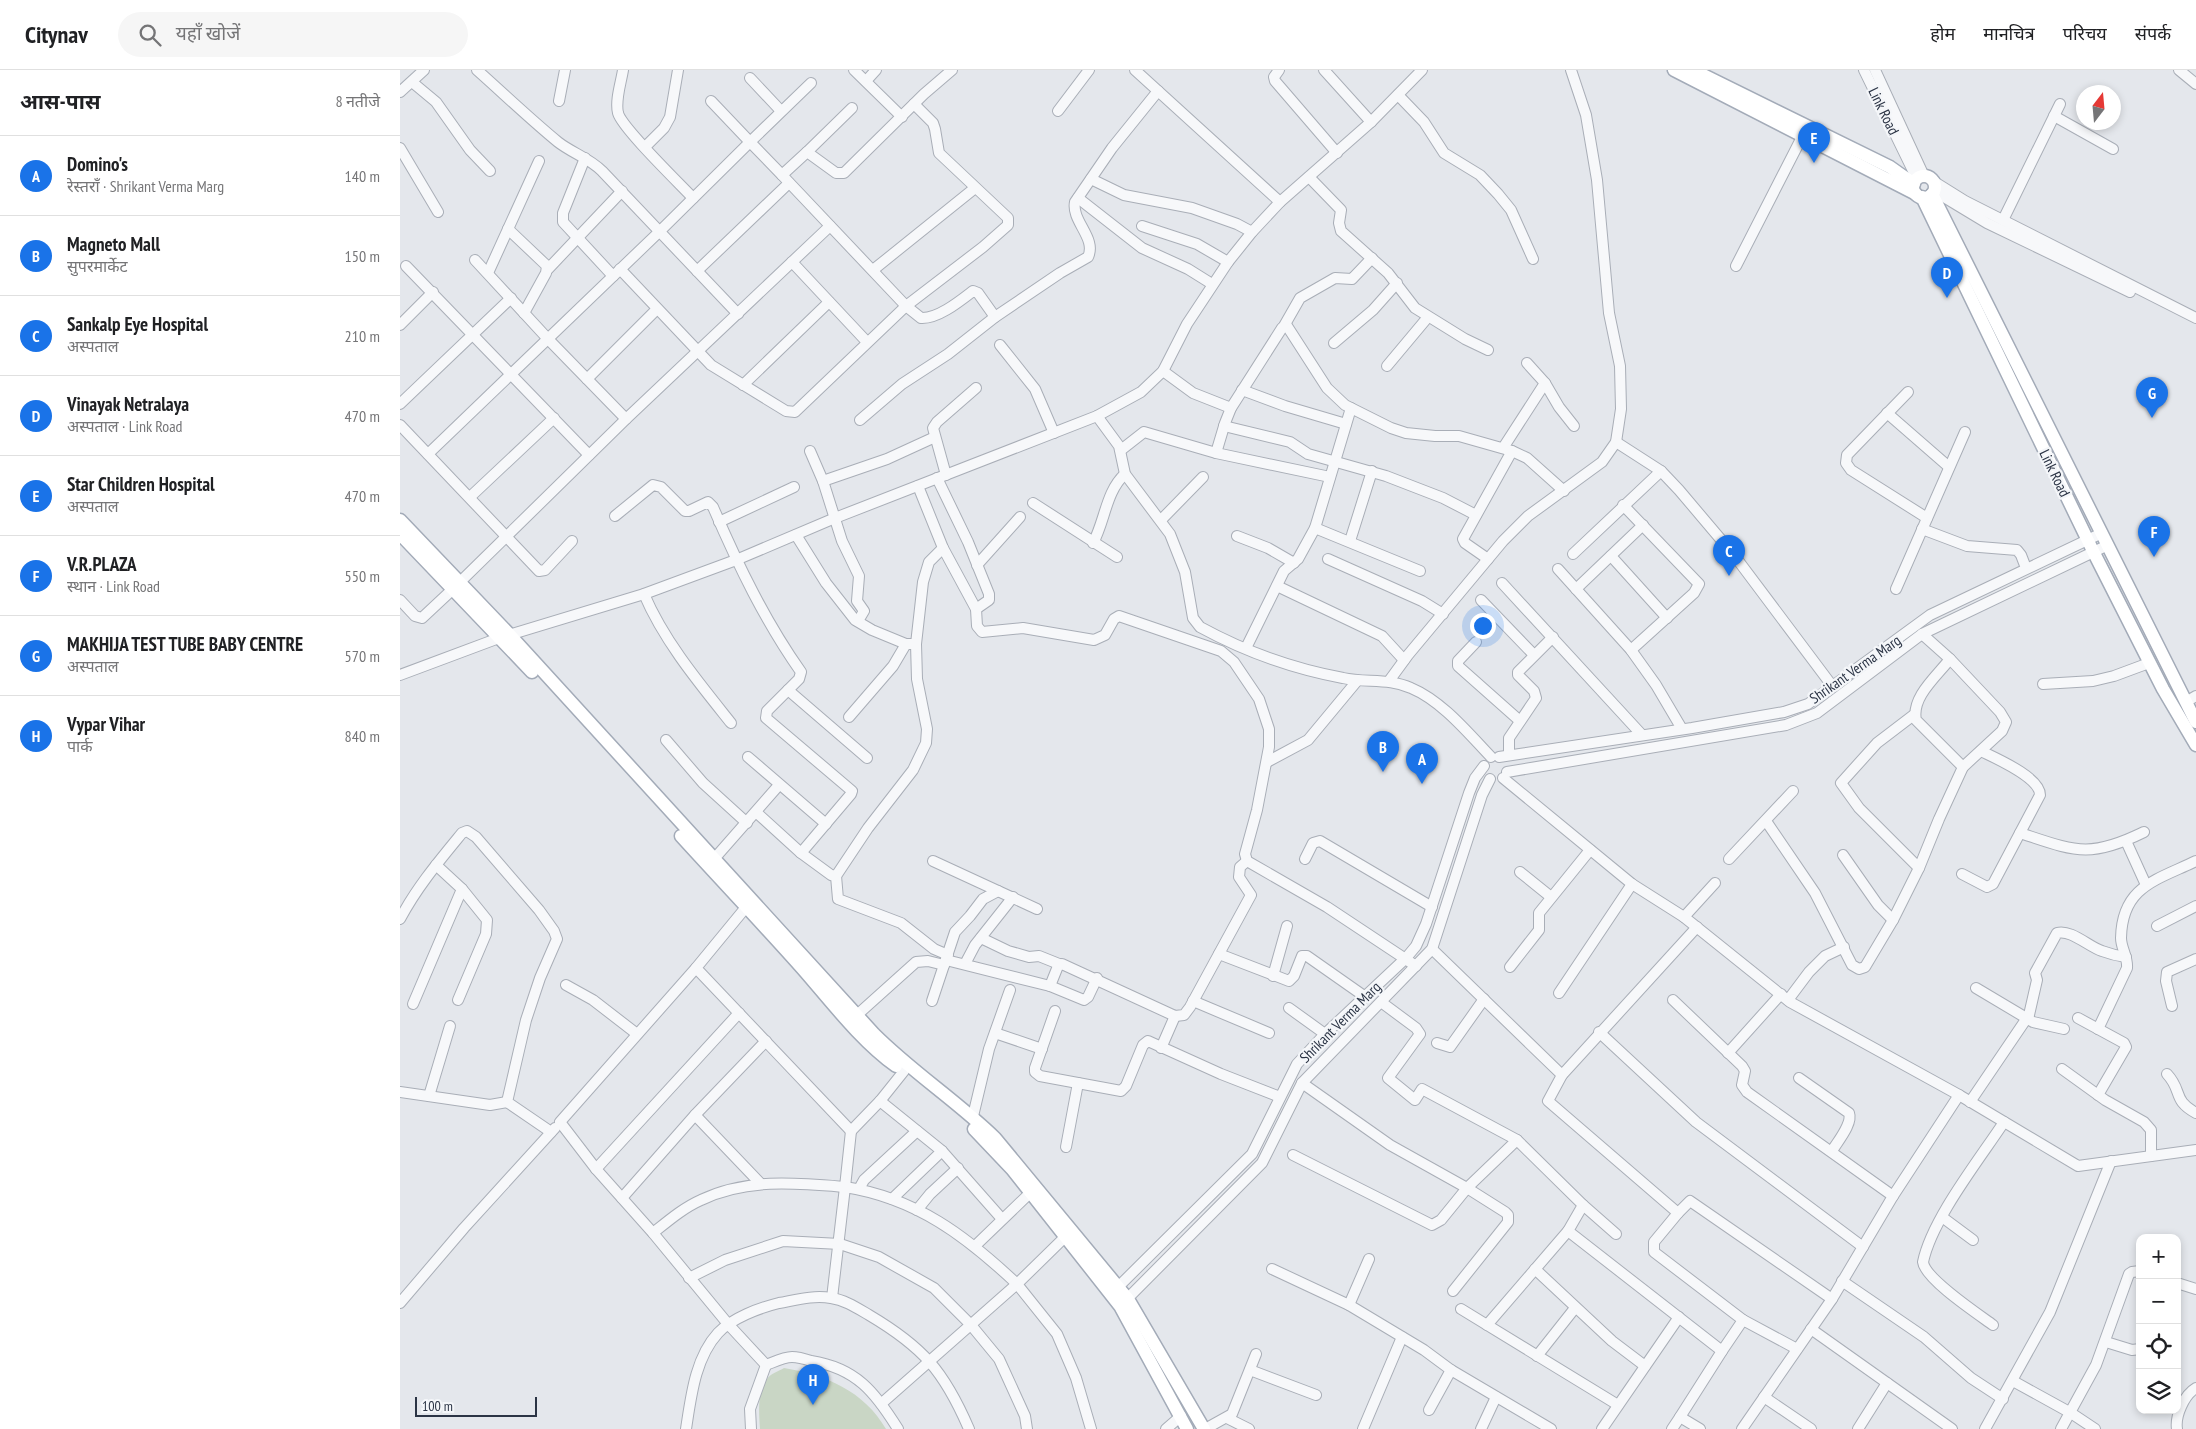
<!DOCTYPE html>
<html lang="hi">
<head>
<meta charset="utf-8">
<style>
	:root { --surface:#fff; --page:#f6f6f6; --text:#202124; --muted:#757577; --line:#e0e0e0; --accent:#1a73e8 }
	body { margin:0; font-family:"PT Sans Narrow","Noto Sans Devanagari",sans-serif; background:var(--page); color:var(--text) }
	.controls { position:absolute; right:15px; bottom:15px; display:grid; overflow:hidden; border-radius:10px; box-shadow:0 2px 8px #0003 }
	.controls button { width:45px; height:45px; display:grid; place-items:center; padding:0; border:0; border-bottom:1px solid var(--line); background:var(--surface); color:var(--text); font:25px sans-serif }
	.compass { position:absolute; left:1676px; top:15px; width:45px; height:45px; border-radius:50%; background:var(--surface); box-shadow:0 2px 8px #0003; rotate:16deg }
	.scale { position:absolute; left:15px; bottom:12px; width:122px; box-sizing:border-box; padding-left:5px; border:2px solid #2b3445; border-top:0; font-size:14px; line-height:18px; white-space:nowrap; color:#2b3445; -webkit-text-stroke:4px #f4f6f9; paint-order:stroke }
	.you { position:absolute; left:1082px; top:555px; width:18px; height:18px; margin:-12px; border:4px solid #fff; border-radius:50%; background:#1a73e8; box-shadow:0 0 0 8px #1a73e833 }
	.badge { display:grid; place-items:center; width:32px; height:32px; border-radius:50%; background:var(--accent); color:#fff; font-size:16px; font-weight:700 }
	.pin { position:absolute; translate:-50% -41px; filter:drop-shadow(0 1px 2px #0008) }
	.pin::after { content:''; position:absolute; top:26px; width:18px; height:15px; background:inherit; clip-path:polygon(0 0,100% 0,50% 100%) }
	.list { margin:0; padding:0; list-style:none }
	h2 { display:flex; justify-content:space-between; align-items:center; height:65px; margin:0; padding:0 20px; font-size:21px }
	h2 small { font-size:16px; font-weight:400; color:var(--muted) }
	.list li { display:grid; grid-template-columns:32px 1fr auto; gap:15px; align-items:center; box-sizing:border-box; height:80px; padding:0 20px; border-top:1px solid var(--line) }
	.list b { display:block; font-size:19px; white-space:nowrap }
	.list p { margin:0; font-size:16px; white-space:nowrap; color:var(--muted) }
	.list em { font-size:16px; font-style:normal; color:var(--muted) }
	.icon { flex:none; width:28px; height:28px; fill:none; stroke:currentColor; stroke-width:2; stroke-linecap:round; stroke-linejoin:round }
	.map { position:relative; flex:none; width:1796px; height:1359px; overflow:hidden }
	header { display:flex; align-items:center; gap:30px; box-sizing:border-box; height:70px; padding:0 25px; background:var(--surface); border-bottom:1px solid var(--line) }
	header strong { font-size:24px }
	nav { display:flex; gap:28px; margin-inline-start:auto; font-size:18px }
	.search { width:350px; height:45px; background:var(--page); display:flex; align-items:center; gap:12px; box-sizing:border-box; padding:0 18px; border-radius:28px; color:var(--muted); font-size:19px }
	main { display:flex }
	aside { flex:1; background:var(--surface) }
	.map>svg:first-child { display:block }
	.green { fill:#c9d6c5 }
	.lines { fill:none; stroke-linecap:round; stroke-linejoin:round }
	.minor-casing { stroke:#a9aeb7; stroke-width:12 }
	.major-casing { stroke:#a3abb8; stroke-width:15 }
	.minor { stroke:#f7f8fa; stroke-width:10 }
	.major { stroke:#fff; stroke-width:12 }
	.labels { text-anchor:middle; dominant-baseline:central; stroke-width:4.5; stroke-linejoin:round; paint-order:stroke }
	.street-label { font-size:15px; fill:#2b3445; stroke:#f4f6f9 }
</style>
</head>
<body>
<header>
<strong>Citynav</strong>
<div class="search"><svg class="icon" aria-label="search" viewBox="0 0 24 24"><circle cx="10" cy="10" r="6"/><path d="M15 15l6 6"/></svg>यहाँ खोजें</div>
<nav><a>होम</a><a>मानचित्र</a><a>परिचय</a><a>संपर्क</a></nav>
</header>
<main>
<aside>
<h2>आस-पास<small>8 नतीजे</small></h2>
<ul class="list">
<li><span class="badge">A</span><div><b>Domino's</b><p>रेस्तराँ · Shrikant Verma Marg</p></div><em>140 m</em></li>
<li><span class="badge">B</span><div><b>Magneto Mall</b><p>सुपरमार्केट</p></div><em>150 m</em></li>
<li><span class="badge">C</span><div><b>Sankalp Eye Hospital</b><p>अस्पताल</p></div><em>210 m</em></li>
<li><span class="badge">D</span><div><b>Vinayak Netralaya</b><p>अस्पताल · Link Road</p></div><em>470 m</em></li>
<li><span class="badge">E</span><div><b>Star Children Hospital</b><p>अस्पताल</p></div><em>470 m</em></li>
<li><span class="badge">F</span><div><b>V.R.PLAZA</b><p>स्थान · Link Road</p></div><em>550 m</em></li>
<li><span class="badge">G</span><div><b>MAKHIJA TEST TUBE BABY CENTRE</b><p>अस्पताल</p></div><em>570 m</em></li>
<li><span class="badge">H</span><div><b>Vypar Vihar</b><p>पार्क</p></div><em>840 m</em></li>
</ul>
</aside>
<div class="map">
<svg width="1796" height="1359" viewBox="0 0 1796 1359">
	<rect width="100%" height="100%" fill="#e4e7ec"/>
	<!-- green -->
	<path class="green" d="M384,1298C426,1305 464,1321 486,1359H360C359,1344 357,1321 367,1309C370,1304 379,1301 384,1298Z"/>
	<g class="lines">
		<defs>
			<g id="minor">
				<path d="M77,0C104,24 130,49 158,72C172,83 189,88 202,101L338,244"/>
				<path d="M223,0C221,13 215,30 218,43C222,58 279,113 293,128"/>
				<polyline points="454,0 502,47"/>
				<polyline points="735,0 880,132"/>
				<polyline points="879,0 874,7 875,11 937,83"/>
				<polyline points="924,0 971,52"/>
				<polyline points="1464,0 1517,109"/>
				<polyline points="1475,0 1524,106"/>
				<polyline points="1779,0 1796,14"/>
				<polyline points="350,8 381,41"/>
				<polyline points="466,11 476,0"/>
				<polyline points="12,12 36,32 70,80 90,101"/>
				<polyline points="411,13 350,72 382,105 407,82 436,103 444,103 524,24 552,0"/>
				<polyline points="0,22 24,0"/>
				<polyline points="998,25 1024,52 1044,83 1080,105 1098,124 1111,140 1133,189"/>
				<polyline points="159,31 165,0"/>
				<polyline points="658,41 689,0"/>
				<polyline points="1654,46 1713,79"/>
				<polyline points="245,77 264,58 270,47 278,0"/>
				<polyline points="0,78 38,142"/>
				<polyline points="407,82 452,38"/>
				<polyline points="185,88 163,143 163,152 213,206"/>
				<path d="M382,105L506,236L521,248C538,249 560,231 573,221L578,223L595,247"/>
				<polyline points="909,107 941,140 939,153 941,161 988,203 1015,238 1065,269 1088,280"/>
				<polyline points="691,109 724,125 792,138 837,154 852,162"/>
				<polyline points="1533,111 1565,131 1796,248"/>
				<polyline points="1534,121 1587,153 1730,222"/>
				<polyline points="678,128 742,178 788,199 812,214"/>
				<polyline points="1603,150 1660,34"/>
				<polyline points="742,156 797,174 828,192"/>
				<polyline points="108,159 147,196 146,203 124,243"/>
				<polyline points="75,190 148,269 226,349"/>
				<polyline points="392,192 467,272"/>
				<polyline points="6,196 189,385"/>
				<polyline points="1336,196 1403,65"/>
				<polyline points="148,199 222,121"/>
				<polyline points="220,199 311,295 386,341 395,342 506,236 583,177 608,155 608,148 539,83 535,59 533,53 514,34"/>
				<polyline points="473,200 575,118"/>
				<polyline points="297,201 389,113"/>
				<polyline points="88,203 139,91"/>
				<polyline points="0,255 33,222"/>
				<polyline points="884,256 900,228 935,208 952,209 972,188"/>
				<polyline points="934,273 973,240 997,213"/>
				<polyline points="600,275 635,319 654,363"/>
				<polyline points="987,296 1028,247"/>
				<polyline points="763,301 793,323 831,338"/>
				<polyline points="187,309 257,239"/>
				<polyline points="1145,313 1159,337 1174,356"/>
				<polyline points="343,315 429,232"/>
				<polyline points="842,320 885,336 946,354"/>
				<polyline points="1508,322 1447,385 1446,393 1451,400 1527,448"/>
				<polyline points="0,334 111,228"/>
				<polyline points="1487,343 1549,397"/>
				<path d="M697,346L719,376L725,404L770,464L785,502L793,548L800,557C844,581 894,599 943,608C966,613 989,608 1011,618C1042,631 1068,663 1091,687"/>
				<path d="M460,350L502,314L548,284L595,247L660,203L688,187C697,168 671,151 675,132L712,78L758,21"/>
				<polyline points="0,355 139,501 145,500 172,471"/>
				<polyline points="824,356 890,372 908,384 986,406 1043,428 1076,445"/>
				<polyline points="1216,372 1261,401 1279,420 1334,485 1433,617"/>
				<polyline points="1103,378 1145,313 1127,293"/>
				<polyline points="721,380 744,362 816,383 930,407"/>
				<polyline points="410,381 423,411 442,471 459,506 457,531 464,541 458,551"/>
				<polyline points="816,383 825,353 831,338 882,258 887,256 927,318 945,335 991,358 1006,363 1035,366 1059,366 1112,381 1127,388 1164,421"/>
				<polyline points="28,384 259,162 350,72 311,31"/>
				<polyline points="546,405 533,358 537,352 576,318"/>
				<polyline points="537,408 568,472 589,524 589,530 576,539"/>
				<polyline points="423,411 487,389 535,367"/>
				<polyline points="518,416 543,478 576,539 577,556 582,562 623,558 694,570 705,565 714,549 719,546 821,581 834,592 859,629 869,659 869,677 857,740 845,784 847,791 927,837 1016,896"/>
				<polyline points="70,427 154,348"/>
				<polyline points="633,433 717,487"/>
				<polyline points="1223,435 1299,514 1294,523 1231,580"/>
				<path d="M215,446L253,415L261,417L285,441H289L308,432L313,437C338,495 365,551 401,602L399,609L367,641L366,648L452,721L451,724L401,783"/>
				<polyline points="761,450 803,407"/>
				<polyline points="319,452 394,417"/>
				<polyline points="915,458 1020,501"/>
				<polyline points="1522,459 1567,476 1617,480 1621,485 1626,498"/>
				<polyline points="396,465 426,513 455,550 472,560 506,574 516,574"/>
				<polyline points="837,466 868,478 894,493"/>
				<polyline points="950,471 972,401"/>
				<path d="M693,473C705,451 706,421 725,404"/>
				<polyline points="1173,484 1261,401"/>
				<polyline points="1211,486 1267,548"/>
				<polyline points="928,489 1022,531 1043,544"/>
				<polyline points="1088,489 1065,473 1063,469 1112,381"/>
				<polyline points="577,495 620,447"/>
				<polyline points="1158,499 1231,580 1256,615 1282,659"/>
				<polyline points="60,512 226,349 430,156"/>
				<polyline points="1102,513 1242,665"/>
				<polyline points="877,516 982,566 1004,590"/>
				<polyline points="1176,519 1243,455"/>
				<polyline points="1496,519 1565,362"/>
				<path d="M244,524C264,571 299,613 331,653"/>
				<polyline points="0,530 15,546 22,548 53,519"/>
				<polyline points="1081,530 1134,585"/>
				<polyline points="1076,572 1058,591 1058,596 1120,651"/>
				<polyline points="846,578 884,501 898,489 915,458 951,338"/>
				<path d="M1550,589C1537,606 1511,627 1516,650L1563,697"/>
				<polyline points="0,605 99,568 244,524 336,490 435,448 697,346 741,322 763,301 787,254 828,192 852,162 880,132 971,52 1022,0"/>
				<polyline points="989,611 1008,585 1103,471 1128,446 1202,392 1216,372 1221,339 1220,296 1209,243 1197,110 1186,45 1171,0"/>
				<polyline points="1643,614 1693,611 1714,606 1749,593"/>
				<polyline points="388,620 467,688"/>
				<polyline points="1786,632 1796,626"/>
				<polyline points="1515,644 1477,673 1441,713 1459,738 1519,798"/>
				<polyline points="449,647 493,596 506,574"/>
				<polyline points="266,670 303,713 347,753"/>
				<polyline points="1109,685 1109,668 1136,628 1134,621 1118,605 1118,602 1153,567"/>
				<polyline points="348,687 426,754"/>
				<polyline points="1099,687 1292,658 1384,642 1408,634 1530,545 1702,463"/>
				<polyline points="867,692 908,670 957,611"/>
				<polyline points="1107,702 1386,655 1417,643 1522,564 1708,475"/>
				<polyline points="1103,708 1232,814 1284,847 1390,932 1559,1025 1678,1096 1796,1080"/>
				<polyline points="357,743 401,783 431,805 436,806 468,758 513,700 526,673 527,659 517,609 516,574 523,512 529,492 543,478"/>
				<polyline points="1366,751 1415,823 1452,895 1459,899 1465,897 1493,850 1519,798 1539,749 1563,697 1602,661 1606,652 1600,642 1550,589 1522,564"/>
				<path d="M1620,763C1675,781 1689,789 1744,762"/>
				<polyline points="1726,771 1746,815"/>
				<polyline points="1443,785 1478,835 1493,850"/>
				<polyline points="314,789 379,715"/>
				<polyline points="905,789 913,773 920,771 1032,837"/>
				<polyline points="1329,789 1393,721"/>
				<polyline points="36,795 62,819 87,850 86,864 58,930"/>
				<polyline points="1120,802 1151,827"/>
				<path d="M1562,804L1587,817L1593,814L1640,725C1640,707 1595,688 1581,681"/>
				<polyline points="436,806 438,829 501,853 534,879 548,885"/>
				<polyline points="598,821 637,839"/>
				<polyline points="347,836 296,898 451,1061 480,1031 504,1001"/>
				<polyline points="1284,847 1315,813"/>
				<path d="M0,849C17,817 39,791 62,763L67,761L76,767L139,840L154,861L157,869L140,908L126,950L107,1032L151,1062"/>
				<polyline points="1757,856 1796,836"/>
				<polyline points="581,868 608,881 629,887 639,886 659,894"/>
				<polyline points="1032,879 1162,1005 1148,1031 1278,1143 1290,1131 1432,1229"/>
				<polyline points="819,884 889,911 894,906 902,886 907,886 964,926"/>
				<polyline points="546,890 650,916 684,930 688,927 697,908"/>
				<polyline points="565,894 575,875 613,827"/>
				<polyline points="1110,897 1139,860 1139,843 1190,780"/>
				<path d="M296,898L160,1052L196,1099L253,1163L328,1254L366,1295C374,1292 384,1287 392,1287C398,1287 405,1289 411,1291C456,1298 475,1322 498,1359"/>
				<polyline points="873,906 887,856"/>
				<polyline points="166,915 193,930 237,964"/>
				<polyline points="650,916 658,896 662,894 775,946 784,945 790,937 851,825 839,807 840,797 847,791"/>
				<polyline points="1576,918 1633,952 1664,959"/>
				<polyline points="1159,923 1232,814"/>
				<polyline points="1273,930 1342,996 1345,1001 1342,1015 1347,1022 1493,1126"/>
				<polyline points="1388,930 1409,902 1425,886 1444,877"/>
				<polyline points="532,931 555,862 570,846 583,829 598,821 533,791"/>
				<polyline points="793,931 869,963"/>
				<polyline points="981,932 1016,958 1020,964 988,1008 1015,1030 1022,1019 1117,1070 1183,1135 1168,1161 1322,1281 1343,1250 1397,1279"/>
				<polyline points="13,934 62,819"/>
				<polyline points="1772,936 1766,911 1767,902 1796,889"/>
				<polyline points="889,938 925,964"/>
				<polyline points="655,941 635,998 635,1002 640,1006 721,1021 726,1016 743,975 748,971 821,1004 880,1027"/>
				<polyline points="457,945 516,892 528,891 544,895"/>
				<polyline points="1678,948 1724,973 1726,977 1698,1025"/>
				<path d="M1698,959L1727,898C1728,887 1721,878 1721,868C1722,816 1757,810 1796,791"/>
				<polyline points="1199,962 1296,1052 1463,1177"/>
				<polyline points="595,963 642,979"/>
				<polyline points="1037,973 1050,977 1084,929"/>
				<polyline points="761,978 775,946"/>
				<polyline points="1328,983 1381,924"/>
				<polyline points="1662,999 1705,1030 1744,1052 1751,1060 1751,1086"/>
				<path d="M1767,1004C1783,1021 1772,1030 1796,1043"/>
				<polyline points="1162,1005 1297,857"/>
				<path d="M1399,1008L1449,1043C1453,1054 1437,1072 1432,1081"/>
				<polyline points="902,1013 990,1075 1067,1118 1117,1070"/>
				<polyline points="0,1022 90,1035 107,1032"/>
				<polyline points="29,1026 50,956"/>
				<polyline points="480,1031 542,1081 602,1149"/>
				<path d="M1570,1032L1629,945L1637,910L1635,903L1657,863C1671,859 1689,877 1702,881C1710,884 1718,886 1726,887"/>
				<polyline points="295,1045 360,1113"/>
				<polyline points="573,1046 589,979 610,920"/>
				<polyline points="666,1077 678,1013"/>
				<polyline points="893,1085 1032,1155 1041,1150 1067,1118 1105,1142 1108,1145 1108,1152 1053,1221"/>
				<polyline points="196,1099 339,943"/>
				<polyline points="459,1119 464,1110 517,1061"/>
				<polyline points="222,1128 295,1045 366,971"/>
				<polyline points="492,1129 542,1081"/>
				<polyline points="1183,1135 1216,1164"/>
				<polyline points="517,1140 530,1124 558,1098"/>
				<polyline points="1278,1143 1254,1172 1254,1182 1343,1250"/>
				<polyline points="1542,1147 1573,1170"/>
				<path d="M253,1163C268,1151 283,1138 301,1130C346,1108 397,1113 445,1117L451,1061"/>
				<polyline points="575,1176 630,1123"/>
				<polyline points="872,1199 949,1235 1024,1280 1051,1300 1151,1359"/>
				<polyline points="1135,1199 1212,1271 1245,1296"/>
				<polyline points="289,1208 325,1190 383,1171 440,1174 479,1187 534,1218 571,1255 599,1289 625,1346 627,1359"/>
				<polyline points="1442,1211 1524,1267 1571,1308 1603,1329"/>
				<polyline points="1777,1213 1796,1219"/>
				<polyline points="713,1222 852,1084 897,994 925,964 1006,888 1016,876 1026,854 1069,723 1075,708 1084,696"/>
				<path d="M432,1228L445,1117C516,1128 566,1166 617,1214L665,1167"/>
				<polyline points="0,1233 64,1158 155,1058"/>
				<polyline points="723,1233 862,1093 902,1013 1032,879 1082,725 1090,709"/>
				<polyline points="949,1235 969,1189"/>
				<polyline points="1061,1239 1218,1335"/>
				<polyline points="1087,1255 1168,1161"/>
				<path d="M1593,1255C1578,1244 1525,1209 1523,1192C1532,1149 1579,1090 1604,1052"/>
				<polyline points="1411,1259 1552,1359"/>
				<polyline points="1706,1272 1732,1280 1740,1279"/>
				<polyline points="1137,1286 1175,1238"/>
				<polyline points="850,1300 916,1325"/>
				<polyline points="1613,1311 1671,1343 1695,1359"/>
				<polyline points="1364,1327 1411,1359"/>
				<polyline points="482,1333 617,1214 657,1264 676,1308 691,1359"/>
				<polyline points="1029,1340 1051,1300"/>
				<polyline points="827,1348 849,1359"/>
				<path d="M286,1359C291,1327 295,1288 318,1263C332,1248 359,1238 379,1233C396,1230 413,1225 431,1228C445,1230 457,1238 469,1245C523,1277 544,1301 569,1359"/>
				<polyline points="351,1359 350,1339 366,1295"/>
				<polyline points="766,1359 781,1346"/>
				<polyline points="805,1359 832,1344 856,1284"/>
				<polyline points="963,1359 1002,1267"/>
				<polyline points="1081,1359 1096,1327"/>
				<polyline points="1202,1359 1279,1247"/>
				<polyline points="1272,1359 1280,1347"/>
				<polyline points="1300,1359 1280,1347 1322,1281"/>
				<polyline points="1342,1359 1432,1229 1493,1126 1559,1025"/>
				<polyline points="1458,1359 1487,1313"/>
				<polyline points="1585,1359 1650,1242 1711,1091"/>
				<polyline points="1661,1359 1696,1295 1729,1204 1732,1202 1740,1201"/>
				<path d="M1777,1359C1775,1346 1784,1325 1796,1318"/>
			</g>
			<g id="major">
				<polyline points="1274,0 1516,124"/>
				<polyline points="1293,0 1490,97 1514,114"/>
				<circle cx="1524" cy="117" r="11"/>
				<polyline points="1532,124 1796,652"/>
				<polyline points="1522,127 1693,481 1763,619 1796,675"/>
				<path d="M0,450L109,564L474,964C512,1002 557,1031 595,1068L728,1229L804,1359"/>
				<polyline points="0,464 132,602"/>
				<path d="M281,766C321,810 362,853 402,898C431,931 460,970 496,996"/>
				<polyline points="574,1059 612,1099 720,1236 787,1359"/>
			</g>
		</defs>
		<!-- minor casing -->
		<use href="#minor" class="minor-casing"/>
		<!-- major casing -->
		<use href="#major" class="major-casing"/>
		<!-- minor -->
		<use href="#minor" class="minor"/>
		<!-- major -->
		<use href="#major" class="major"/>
	</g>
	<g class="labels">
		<!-- street labels -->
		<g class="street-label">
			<text transform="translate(1484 41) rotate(64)">Link Road</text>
			<text transform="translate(1655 403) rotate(64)">Link Road</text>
			<text transform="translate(1455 599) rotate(-35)">Shrikant Verma Marg</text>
			<text transform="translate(940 952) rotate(-45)">Shrikant Verma Marg</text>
		</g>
	</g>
</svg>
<div class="controls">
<button>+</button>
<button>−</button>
<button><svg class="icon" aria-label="locate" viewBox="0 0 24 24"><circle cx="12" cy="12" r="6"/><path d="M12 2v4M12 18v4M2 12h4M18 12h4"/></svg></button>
<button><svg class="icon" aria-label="layers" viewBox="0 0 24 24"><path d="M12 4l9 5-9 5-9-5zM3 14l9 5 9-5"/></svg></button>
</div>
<svg class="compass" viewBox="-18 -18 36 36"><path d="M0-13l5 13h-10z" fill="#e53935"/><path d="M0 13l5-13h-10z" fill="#757577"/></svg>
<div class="scale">100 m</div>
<div class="you"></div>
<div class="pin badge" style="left:1022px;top:714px">A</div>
<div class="pin badge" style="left:983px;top:702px">B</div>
<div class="pin badge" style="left:1329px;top:506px">C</div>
<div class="pin badge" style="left:1547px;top:228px">D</div>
<div class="pin badge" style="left:1414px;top:93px">E</div>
<div class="pin badge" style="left:1754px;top:487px">F</div>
<div class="pin badge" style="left:1752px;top:348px">G</div>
<div class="pin badge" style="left:413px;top:1335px">H</div>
</div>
</main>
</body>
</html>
